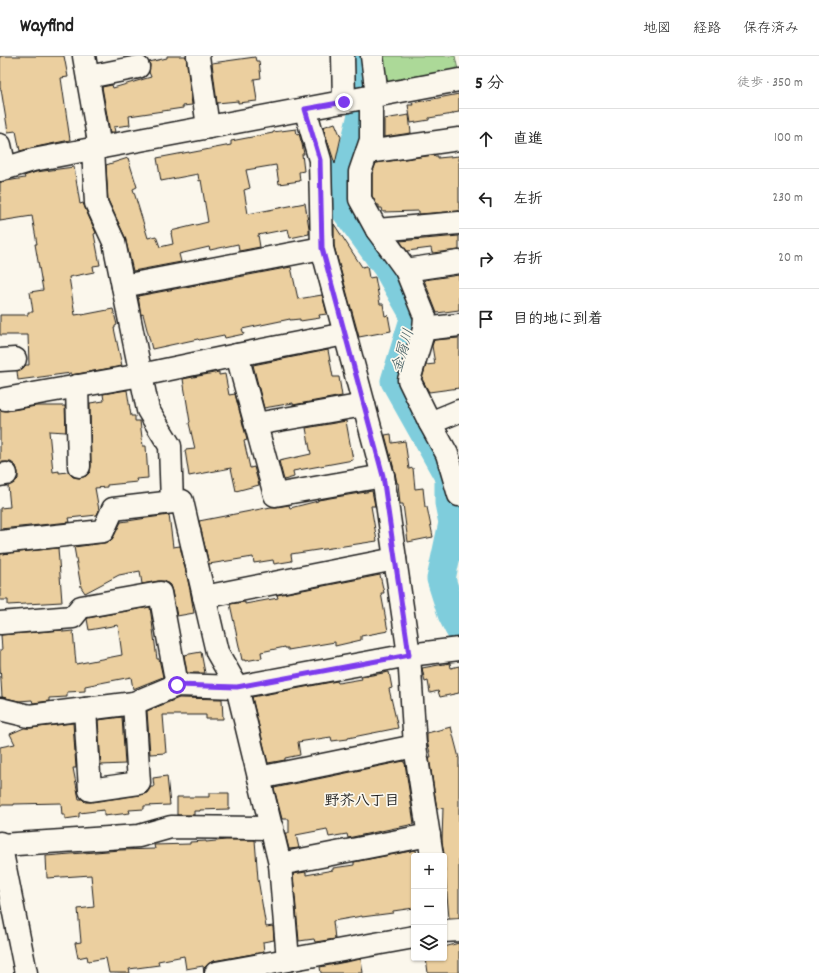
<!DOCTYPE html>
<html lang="ja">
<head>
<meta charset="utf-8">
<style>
	:root { --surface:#fff; --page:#f6f6f6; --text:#222; --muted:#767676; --line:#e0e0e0 }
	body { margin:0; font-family:Dekko,"Klee One",sans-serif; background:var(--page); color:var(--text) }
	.controls { position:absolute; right:12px; bottom:12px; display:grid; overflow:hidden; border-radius:4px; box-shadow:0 1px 3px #0004 }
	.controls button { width:36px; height:36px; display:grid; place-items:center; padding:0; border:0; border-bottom:1px solid var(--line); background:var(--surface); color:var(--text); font:20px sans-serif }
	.stop { position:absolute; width:12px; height:12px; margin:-9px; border:3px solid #7c3aed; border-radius:50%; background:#fff }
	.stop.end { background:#7c3aed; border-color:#fff; box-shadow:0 1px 4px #0008 }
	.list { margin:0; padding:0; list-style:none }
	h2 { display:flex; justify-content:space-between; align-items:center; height:52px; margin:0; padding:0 16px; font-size:17px }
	h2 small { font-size:13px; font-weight:400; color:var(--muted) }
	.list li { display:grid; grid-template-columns:26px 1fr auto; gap:12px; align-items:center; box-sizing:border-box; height:60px; padding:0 16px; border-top:1px solid var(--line) }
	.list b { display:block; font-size:15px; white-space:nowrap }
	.list em { font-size:13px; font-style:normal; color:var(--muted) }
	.icon { flex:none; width:22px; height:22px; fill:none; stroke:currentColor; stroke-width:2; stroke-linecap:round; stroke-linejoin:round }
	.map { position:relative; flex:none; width:459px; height:917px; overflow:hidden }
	header { display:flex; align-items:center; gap:24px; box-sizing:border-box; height:56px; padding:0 20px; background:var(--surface); border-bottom:1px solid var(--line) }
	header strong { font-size:19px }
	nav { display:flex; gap:22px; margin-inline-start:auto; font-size:14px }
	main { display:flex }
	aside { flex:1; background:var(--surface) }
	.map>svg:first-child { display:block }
	.green { fill:#acd998; stroke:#647a5a }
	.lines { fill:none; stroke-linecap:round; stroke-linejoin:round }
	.river { stroke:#7fcddc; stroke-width:29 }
	.building { fill:#ebcf9f; stroke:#1c1c1c }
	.minor-casing { stroke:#1c1c1c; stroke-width:25 }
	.minor { stroke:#fbf7ec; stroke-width:22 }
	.route { stroke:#7c3aed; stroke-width:5 }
	.labels { text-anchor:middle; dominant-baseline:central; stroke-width:3.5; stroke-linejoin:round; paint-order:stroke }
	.water-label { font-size:15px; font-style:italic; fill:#3f5a5f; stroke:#fbf7ec }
	.neighbourhood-label { font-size:15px; font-weight:bold; fill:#1c1c1c; stroke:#fbf7ec }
</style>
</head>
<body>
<header>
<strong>Wayfind</strong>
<nav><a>地図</a><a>経路</a><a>保存済み</a></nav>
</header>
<main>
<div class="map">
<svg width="459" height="917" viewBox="0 0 459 917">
	<rect width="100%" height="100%" fill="#fbf7ec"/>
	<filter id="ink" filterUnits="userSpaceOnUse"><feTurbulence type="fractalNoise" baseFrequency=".025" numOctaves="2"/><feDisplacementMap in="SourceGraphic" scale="8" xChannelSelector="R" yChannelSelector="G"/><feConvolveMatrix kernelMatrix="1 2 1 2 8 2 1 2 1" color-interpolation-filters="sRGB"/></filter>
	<g filter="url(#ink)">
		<!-- green -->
		<polygon class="green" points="378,0 455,0 458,14 389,26 379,16"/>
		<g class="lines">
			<!-- river -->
			<polyline class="river" points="361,0 360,32 362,59 354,92 343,117 346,155 387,211 415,260 395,325 449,421 449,447 453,467 441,523 452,558 459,572"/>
		</g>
		<!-- building -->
		<g class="building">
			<polygon points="0,0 64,0 68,21 61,22 70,84 31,92 20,95 16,75 8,76 1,33 0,33"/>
			<polygon points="167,0 186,0 192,49 183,50 183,52 129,60 130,69 114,71 115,76 110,76 102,31 112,29 113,32 151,21 149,16 150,9 149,6 167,2"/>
			<polygon points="255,1 256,5 259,5 261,22 254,23 257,45 238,47 238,45 217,47 212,7"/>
			<polygon points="459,38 459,56 453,57 453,58 429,62 429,64 411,67 408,49 413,49 412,47"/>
			<polygon points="409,59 411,77 384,81 384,63"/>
			<polygon points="335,67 341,81 335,108 323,71"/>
			<polygon points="296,73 297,79 299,78 302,88 304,98 302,98 304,115 299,116 300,125 279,128 276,109 246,114 250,132 244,134 248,158 305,147 309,172 309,178 290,182 288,173 258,179 260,191 239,195 238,188 210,194 209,191 179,198 181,206 133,215 125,181 108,144 106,109 128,102 137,131 133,133 148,182 156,180 160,191 173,188 171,177 172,177 171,175 208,166 201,124 199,125 198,118 161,125 157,102 189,96 189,97 231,89 231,85 273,77 273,76"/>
			<polygon points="434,99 434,100 438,100 438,102 459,100 459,155 419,158 419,155 383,156 382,152 379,152 379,149 377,149 372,140 372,118 376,107"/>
			<polygon points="74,111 80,148 83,147 85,152 96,177 94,178 100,209 93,210 94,216 69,221 75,259 82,258 82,259 113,253 117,269 115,270 115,272 114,272 122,310 71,319 71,317 18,324 17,315 22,313 26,309 29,309 28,279 0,279 0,259 28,259 28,256 33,256 30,236 43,234 35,188 37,188 32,160 0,165 0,126 25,122 24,120 36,116"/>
			<polygon points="334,168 362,211 367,210 369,222 375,221 380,248 383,248 385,260 388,259 391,275 359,281 334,190"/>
			<polygon points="459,180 459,194 432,197 431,192 407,195 400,185"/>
			<polygon points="291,211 298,243 322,239 327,258 319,259 320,262 300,265 300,263 290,264 290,263 242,273 244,278 225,282 224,279 199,284 198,283 152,293 143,258 141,259 138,240"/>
			<polygon points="459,219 459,254 437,257 424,224"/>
			<polygon points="459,282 459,332 429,336 422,323 426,309 435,308 432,290 434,284"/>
			<polygon points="328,294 333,321 339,321 342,340 293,349 293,347 264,352 253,309"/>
			<polygon points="219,316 219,319 225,318 229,339 235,338 247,384 244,385 250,412 254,411 259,429 236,435 231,412 189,420 185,394 195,393 189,367 190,366 183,323"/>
			<polygon points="127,334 131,360 135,360 135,365 140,365 143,390 146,390 148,422 136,423 137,426 107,429 107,431 95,432 99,454 97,459 69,462 70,466 0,473 0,452 10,451 8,430 14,427 18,423 18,416 16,410 11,406 0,406 0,354 7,355 36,350 65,350 66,376 49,375 53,416 59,415 59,417 68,416 73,421 80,422 86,420 90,416 91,410 90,347 104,345 103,338"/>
			<polygon points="346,365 353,404 293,415 294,421 284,424 279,405 311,398 306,372"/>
			<polygon points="391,378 392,387 405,385 409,413 413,412 415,433 423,432 425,451 427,451 433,481 408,486 403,448 400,448 398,427 397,427 395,417 385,379"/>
			<polygon points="372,435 375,450 371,450 377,485 291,498 292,505 274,508 273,504 254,507 253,501 209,508 199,465 271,451 277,451 289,449 290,452 318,445 318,444"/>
			<polygon points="169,459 173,491 180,490 190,534 194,557 177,560 172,535 170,529 165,525 158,525 142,528 140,515 119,519 85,537 81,531 74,491 104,487 110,485 114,480 121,466 147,462"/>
			<polygon points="58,492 62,546 8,549 8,544 0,544 0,498"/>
			<polygon points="380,519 384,537 381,537 388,575 361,580 361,584 335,590 335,586 288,594 288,592 285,592 285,591 261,596 262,602 245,605 245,604 242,604 230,548 245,546 245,548 278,542 277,539"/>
			<polygon points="150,551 157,603 159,603 163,621 133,633 131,621 85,630 85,635 67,636 67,641 49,642 49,645 33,647 32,644 19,645 2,641 0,609 0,594 2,594 1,579 63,574 63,576 73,575 76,608 122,599 118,569 89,574 87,563 88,562"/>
			<polygon points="201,596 205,617 187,617 184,599"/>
			<polygon points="450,607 451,612 459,610 459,637 440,641 438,635 430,637 428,625 425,626 422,612"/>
			<polygon points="389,616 392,632 389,633 398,672 348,682 348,683 332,685 331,681 298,686 300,699 285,702 285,704 268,707 252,641 337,625 338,627 362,623 361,621"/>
			<polygon points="179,642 222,643 223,663 206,663 206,659 163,659 166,697 150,698 147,655"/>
			<polygon points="122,661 125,708 101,709 98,664"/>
			<polygon points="73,667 76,712 73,712 79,743 82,743 85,746 92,746 141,739 147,737 151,731 154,731 153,722 167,720 170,749 144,750 144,753 129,754 130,757 104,760 104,754 79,757 79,761 65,763 65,759 62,759 61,747 14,748 14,749 0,749 0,691 15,688 10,678 24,672 31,672"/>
			<polygon points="451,671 459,702 459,862 449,862 444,805 444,798 442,785 443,752 437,753 429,701 431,701 427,685 427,677"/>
			<polygon points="404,705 404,707 405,707 414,768 348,782 347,778 329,781 327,773 296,779 299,792 289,793 285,777 289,777 289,763 282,763 274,732"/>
			<polygon points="209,737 229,737 229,753 200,754 200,755 194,755 194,759 177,759 177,741 209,741"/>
			<polygon points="226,784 255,784 258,823 266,871 273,870 274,884 263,886 264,896 213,905 208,908 204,912 204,917 203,910 186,913 184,900 158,905 159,909 129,913 130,917 109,917 106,902 88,905 87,900 78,902 75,887 81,886 78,853 94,851 91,819 47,822 46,800 120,794 155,793 154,789 190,788 190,786 206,785 206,786"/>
			<polygon points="416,794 417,800 414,800 414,852 393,855 393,857 362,861 362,860 333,865 335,883 315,886 314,883 299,885 293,818 306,816 306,819 333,814 333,812 354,809 354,806"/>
			<polygon points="459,887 459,917 428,917 426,902 444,902 444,891"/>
			<polygon points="361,903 363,917 321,917 320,911"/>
		</g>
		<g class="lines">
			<defs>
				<g id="minor">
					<polyline points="84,0 100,92"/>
					<polyline points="198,0 208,71"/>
					<polyline points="343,0 344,46"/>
					<polyline points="372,0 377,39"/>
					<polyline points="88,21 138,11"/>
					<polyline points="369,41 371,54 371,84 360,116 360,143 377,174"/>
					<polyline points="305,53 320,104 322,192 383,420 409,599 415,690 432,800"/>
					<polyline points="0,89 5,112"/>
					<polyline points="93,93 96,147 114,186 148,354 170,390 172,446"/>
					<polyline points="367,96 459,83"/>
					<polyline points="0,114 33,104 459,24"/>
					<polyline points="406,214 377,174 459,167"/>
					<polyline points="123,230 322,192"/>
					<polyline points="459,269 424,273 409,324 430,367 459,355"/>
					<polyline points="424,273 425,261 406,214 459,206"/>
					<polyline points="237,299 275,439 383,420"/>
					<polyline points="0,304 15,303"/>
					<polyline points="77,330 79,410"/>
					<polyline points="5,343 141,319 237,299 345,278"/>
					<polyline points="430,367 447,398 459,439"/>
					<polyline points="256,368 364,349"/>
					<polyline points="0,419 6,418"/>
					<polyline points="0,486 103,475 113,453 182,445 217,596 237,631 280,808 288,904"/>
					<polyline points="204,541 395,503"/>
					<polyline points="0,567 73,561 81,551 160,537 177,629"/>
					<polyline points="0,653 29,660 134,647 177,629 237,631 409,599 459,593"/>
					<polyline points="85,653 90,734 139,727 134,647"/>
					<polyline points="259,722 415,690"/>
					<polyline points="0,787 26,917"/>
					<polyline points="1,789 139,780 171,771 272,772"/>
					<polyline points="280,808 429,779"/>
					<polyline points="444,875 459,874"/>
					<polyline points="216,917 414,881"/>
				</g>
			</defs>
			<!-- minor casing -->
			<use href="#minor" class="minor-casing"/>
			<!-- minor -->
			<use href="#minor" class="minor"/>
		</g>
	</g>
	<g class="lines" filter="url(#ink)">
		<!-- route -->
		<polyline class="route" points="177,629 237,631 409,599 383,420 322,192 320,104 305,53 344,46"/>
	</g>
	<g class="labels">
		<!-- water labels -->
		<g class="water-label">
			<text transform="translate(404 295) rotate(-73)">金屑川</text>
		</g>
		<!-- neighbourhood labels -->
		<g class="neighbourhood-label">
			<text x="362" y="746">野芥八丁目</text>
		</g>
	</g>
</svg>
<div class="controls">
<button>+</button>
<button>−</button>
<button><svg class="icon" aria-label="layers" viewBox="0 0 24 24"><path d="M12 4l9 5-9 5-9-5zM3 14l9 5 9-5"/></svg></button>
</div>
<div class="stop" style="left:177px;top:629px"></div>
<div class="stop end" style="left:344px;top:46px"></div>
</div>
<aside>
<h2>5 分<small>徒歩 · 350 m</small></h2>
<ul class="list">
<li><svg class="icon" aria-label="ahead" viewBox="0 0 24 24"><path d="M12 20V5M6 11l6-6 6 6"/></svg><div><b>直進</b></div><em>100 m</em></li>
<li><svg class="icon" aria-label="left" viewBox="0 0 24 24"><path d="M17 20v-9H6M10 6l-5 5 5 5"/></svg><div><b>左折</b></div><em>230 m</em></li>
<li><svg class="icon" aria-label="right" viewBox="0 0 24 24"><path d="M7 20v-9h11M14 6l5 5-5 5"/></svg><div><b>右折</b></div><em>20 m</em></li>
<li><svg class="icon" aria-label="arrive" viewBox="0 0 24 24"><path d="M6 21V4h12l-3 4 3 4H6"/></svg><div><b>目的地に到着</b></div></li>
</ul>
</aside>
</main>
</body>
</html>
